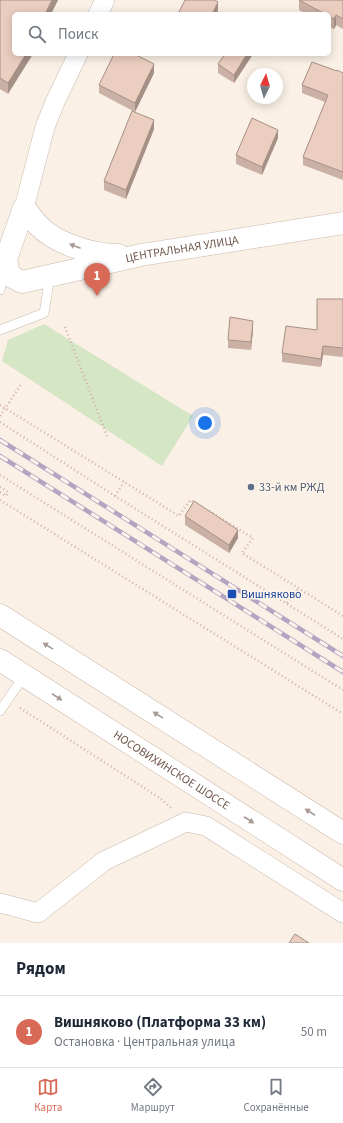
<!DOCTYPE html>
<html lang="ru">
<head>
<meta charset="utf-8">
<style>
	:root { --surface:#fff; --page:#f2f2f3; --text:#1f2937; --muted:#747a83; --line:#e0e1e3; --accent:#d86956 }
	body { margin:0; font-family:"Source Sans 3",sans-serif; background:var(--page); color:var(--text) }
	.compass { position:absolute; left:247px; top:68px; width:36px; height:36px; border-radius:50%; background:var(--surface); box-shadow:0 2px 10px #0003; rotate:5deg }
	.you { position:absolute; left:205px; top:423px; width:14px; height:14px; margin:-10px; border:3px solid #fff; border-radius:50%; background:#1a73e8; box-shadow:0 0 0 6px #1a73e833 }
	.badge { display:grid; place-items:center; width:26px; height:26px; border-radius:50%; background:var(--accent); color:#fff; font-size:13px; font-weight:700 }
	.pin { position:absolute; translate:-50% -33px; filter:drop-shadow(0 1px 2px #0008) }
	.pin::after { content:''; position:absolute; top:21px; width:14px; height:12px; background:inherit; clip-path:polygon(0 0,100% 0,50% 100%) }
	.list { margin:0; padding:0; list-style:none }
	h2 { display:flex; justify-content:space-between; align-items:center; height:52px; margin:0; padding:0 16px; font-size:17px }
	h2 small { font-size:13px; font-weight:400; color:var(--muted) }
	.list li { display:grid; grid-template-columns:26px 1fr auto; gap:12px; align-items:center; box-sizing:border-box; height:72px; padding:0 16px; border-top:1px solid var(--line) }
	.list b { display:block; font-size:15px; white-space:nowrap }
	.list p { margin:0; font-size:13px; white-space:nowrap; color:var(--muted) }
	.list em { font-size:13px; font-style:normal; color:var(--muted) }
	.icon { flex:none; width:22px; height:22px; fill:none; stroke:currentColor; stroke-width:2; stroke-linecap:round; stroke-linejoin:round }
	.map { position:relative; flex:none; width:343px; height:943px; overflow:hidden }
	.search { position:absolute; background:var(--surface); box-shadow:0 2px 10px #0003; left:12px; right:12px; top:12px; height:44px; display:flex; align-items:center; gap:10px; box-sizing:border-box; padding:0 14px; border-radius:6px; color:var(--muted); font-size:15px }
	.sheet { height:124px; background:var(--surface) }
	nav { display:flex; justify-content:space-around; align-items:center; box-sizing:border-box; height:56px; border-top:1px solid var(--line); background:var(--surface); font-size:11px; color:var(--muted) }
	nav a { display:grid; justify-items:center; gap:2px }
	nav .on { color:var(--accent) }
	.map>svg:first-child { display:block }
	.green { fill:#d5e6c5 }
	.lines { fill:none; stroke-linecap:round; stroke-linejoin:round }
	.service-casing { stroke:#cab8ad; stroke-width:10 }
	.minor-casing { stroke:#cab8ad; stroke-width:20 }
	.tertiary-casing { stroke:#cab8ad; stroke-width:23 }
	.secondary-casing { stroke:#cfb9ad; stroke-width:23 }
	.path { stroke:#d1b1a3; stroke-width:2.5; stroke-dasharray:1 3; stroke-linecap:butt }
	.service { stroke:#fff; stroke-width:9 }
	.minor { stroke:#fff; stroke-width:19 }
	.tertiary { stroke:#fff; stroke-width:22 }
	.secondary { stroke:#fff; stroke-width:22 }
	.rail-casing { stroke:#b2a5c2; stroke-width:4.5 }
	.rail { stroke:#fdf4eb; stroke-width:3; stroke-dasharray:9; stroke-linecap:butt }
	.wall { fill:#cbb1a5 }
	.shaded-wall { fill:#a59086 }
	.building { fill:#eccec0; stroke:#a59086 }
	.oneway { fill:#a99a94 }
	.service-dot { fill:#5c6f8a; stroke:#fdf4eb; stroke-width:1.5 }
	.transit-dot { fill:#1a4fb4; stroke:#fdf4eb; stroke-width:1.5 }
	.labels { text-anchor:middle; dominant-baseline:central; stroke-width:3; stroke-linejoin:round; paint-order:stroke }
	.street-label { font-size:12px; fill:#70574d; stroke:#fdf4eb }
	.service-label { font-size:12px; fill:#4e5e75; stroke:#fdf4eb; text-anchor:start }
	.transit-label { font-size:12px; fill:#164399; stroke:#fdf4eb; text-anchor:start }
</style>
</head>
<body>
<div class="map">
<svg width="343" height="943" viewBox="0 0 343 943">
	<rect width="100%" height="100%" fill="#faf0e5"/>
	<!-- green -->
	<polygon class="green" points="44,324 193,416 162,466 2,361 8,340"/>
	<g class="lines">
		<defs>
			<g id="service">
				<polyline points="0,290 4,270"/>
				<polyline points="0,330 44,313 50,276"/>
				<polyline points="0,711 24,676"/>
			</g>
			<g id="minor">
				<polyline points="98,14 105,0"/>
				<polyline points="24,208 45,127 55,102 78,54"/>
				<polyline points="0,903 38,913 104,861 186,822 206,826 343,913"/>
			</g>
			<g id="tertiary">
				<path id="s1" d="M24,208L6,259L8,271L12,277L22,282L141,255L343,223"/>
				<path d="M24,208C29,213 33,220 38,225C56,244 92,255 118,255"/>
			</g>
			<g id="secondary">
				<polyline points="0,615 343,833"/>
				<path id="s2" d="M0,660L343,880"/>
			</g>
		</defs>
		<!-- service casing -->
		<use href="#service" class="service-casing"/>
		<!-- minor casing -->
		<use href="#minor" class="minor-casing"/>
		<!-- tertiary casing -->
		<use href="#tertiary" class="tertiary-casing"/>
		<!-- secondary casing -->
		<use href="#secondary" class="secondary-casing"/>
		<!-- path -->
		<g class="path">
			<polyline points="65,327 107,436"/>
			<polyline points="0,405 179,516 190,500 196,503"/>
			<polyline points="0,416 22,383"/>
			<polyline points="0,422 115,496 343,639"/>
			<polyline points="0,475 343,690"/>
			<polyline points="0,487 8,492 6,496 0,492"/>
			<polyline points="115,496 124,482"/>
			<polyline points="0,500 343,714"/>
			<polyline points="209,511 253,538 242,553 343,616"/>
			<polyline points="287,603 299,588"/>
			<polyline points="20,708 160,798 171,808"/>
		</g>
		<!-- service -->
		<use href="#service" class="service"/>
		<!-- minor -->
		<use href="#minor" class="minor"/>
		<!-- tertiary -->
		<use href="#tertiary" class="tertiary"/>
		<!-- secondary -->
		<use href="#secondary" class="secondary"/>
		<defs>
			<g id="rail">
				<polyline points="0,440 343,656"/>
				<polyline points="0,456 343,672"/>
			</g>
		</defs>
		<!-- rail casing -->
		<use href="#rail" class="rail-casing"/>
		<!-- rail -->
		<use href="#rail" class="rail"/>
	</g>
	<!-- wall -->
	<g class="wall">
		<polygon points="0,0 58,0 51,14 14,14 8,94 0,89"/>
		<polygon points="299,0 343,0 343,29 336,25 334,29 329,27 329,14 306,14 299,10"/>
		<polygon points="225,54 253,54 234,83 218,73 218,64"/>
		<polygon points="337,71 343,73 343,180 303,165 303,157 325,102 302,93 302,85"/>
		<polygon points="154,73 135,112 99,93 99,85"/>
		<polygon points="154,129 126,199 104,190 104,181"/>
		<polygon points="278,138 262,175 236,164 236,155"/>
		<polygon points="343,299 343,357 323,355 321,367 282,362 282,353 317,330"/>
		<polygon points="253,329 251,350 228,348 228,340"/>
		<polygon points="185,516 238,538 229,553 185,525"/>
	</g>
	<!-- shaded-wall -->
	<g class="shaded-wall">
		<polygon points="52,0 58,0 51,14 45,14"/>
		<polygon points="218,2 218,11 216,14 212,14"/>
		<polygon points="336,15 336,25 334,29 334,19"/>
		<polygon points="26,54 33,54 8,94 8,83"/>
		<polygon points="247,54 253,54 234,83 234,75"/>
		<polygon points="154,64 154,73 135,112 135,103"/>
		<polygon points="154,120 154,129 126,199 126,190"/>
		<polygon points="278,130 278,138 262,175 262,167"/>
		<polygon points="253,321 253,329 251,350 251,342"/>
		<polygon points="323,346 323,355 321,367 321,359"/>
		<polygon points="238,530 238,538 229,553 229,545"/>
	</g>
	<!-- building -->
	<g class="building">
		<polygon points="0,0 52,0 45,14 14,14 14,54 26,54 8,83 0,78"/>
		<polygon points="185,0 215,0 218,2 212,14 178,14"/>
		<polygon points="299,0 343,0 343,19 336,15 334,19 329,16 329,14 325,14"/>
		<polygon points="114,54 134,54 154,64 135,103 99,85"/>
		<polygon points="225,54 247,54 234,75 218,64"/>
		<polygon points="312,62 337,71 337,70 343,73 343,172 303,157 328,95 302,85"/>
		<polygon points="132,111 154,120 126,190 104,181"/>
		<polygon points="252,118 278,130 262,167 236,155"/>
		<polygon points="317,299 343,299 343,348 323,346 321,359 282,353 286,326 317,330"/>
		<polygon points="230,317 253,321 251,342 228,340"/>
		<polygon points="194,501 238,530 229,545 185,516"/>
		<polygon points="295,934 309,943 289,943"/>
	</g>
	<!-- one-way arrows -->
	<defs><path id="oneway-solid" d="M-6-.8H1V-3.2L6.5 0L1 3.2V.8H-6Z"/></defs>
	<g class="oneway">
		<use href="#oneway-solid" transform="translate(75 246) rotate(-159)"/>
		<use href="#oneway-solid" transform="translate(48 646) rotate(-148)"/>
		<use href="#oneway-solid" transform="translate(57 697) rotate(33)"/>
		<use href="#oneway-solid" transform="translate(158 715) rotate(-148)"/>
		<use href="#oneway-solid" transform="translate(310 812) rotate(-147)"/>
		<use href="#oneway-solid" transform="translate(249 820) rotate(33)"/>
	</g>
	<!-- markers -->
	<circle class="service-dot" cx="251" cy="487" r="4"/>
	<rect class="transit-dot" x="227" y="589" width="10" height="10" rx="2"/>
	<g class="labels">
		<!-- street labels -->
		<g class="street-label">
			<text stroke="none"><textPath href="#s1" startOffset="248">ЦЕНТРАЛЬНАЯ УЛИЦА</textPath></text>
			<text stroke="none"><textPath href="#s2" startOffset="204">НОСОВИХИНСКОЕ ШОССЕ</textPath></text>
		</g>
		<!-- service labels -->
		<g class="service-label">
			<text x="259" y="487">33-й км РЖД</text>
		</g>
		<!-- transit labels -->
		<g class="transit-label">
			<text x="241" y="594">Вишняково</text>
		</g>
	</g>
</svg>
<svg class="compass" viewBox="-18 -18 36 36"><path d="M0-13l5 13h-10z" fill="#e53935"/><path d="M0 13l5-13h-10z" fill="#747a83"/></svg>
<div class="you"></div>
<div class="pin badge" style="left:97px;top:296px">1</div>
<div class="search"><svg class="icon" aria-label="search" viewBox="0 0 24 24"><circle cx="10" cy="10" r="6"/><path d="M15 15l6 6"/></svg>Поиск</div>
</div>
<section class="sheet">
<h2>Рядом<small></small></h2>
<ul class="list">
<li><span class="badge">1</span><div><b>Вишняково (Платформа 33 км)</b><p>Остановка · Центральная улица</p></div><em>50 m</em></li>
</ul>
</section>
<nav>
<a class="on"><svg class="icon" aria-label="map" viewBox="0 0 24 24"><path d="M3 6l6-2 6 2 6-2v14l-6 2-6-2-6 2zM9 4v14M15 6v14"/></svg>Карта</a>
<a><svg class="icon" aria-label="directions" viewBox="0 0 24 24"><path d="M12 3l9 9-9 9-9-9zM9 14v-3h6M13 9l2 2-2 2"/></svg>Маршрут</a>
<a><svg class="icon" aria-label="saved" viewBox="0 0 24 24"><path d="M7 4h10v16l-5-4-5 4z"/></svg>Сохранённые</a>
</nav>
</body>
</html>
